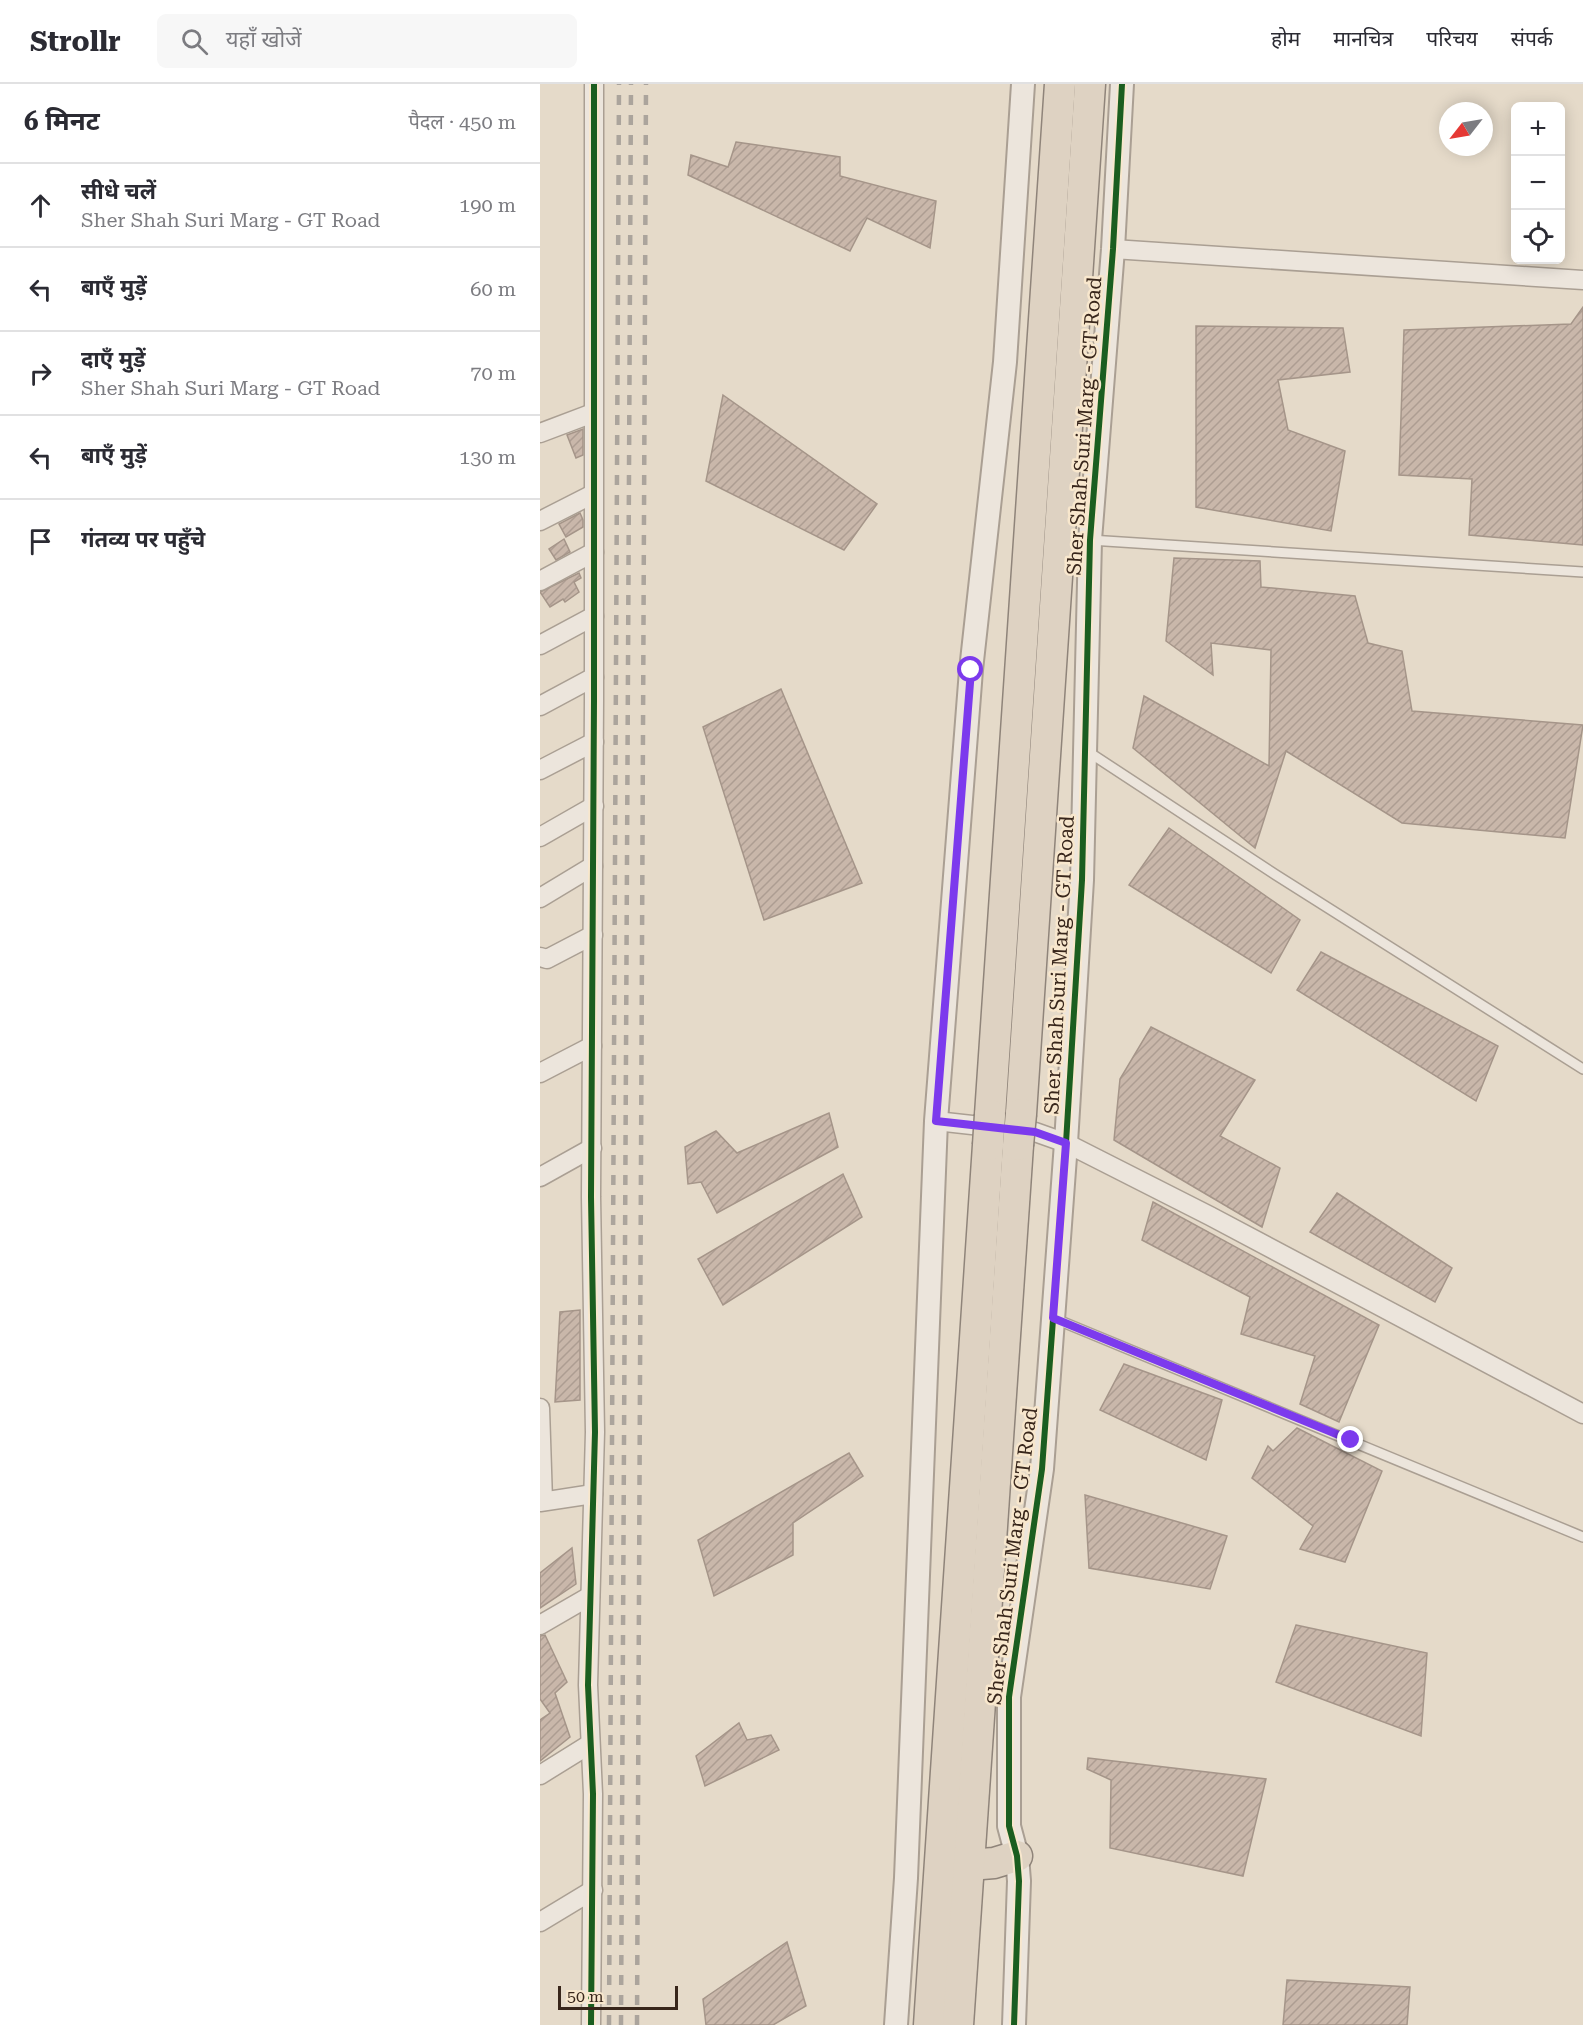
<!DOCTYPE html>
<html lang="hi">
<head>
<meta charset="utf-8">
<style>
	:root { --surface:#fff; --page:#f7f7f7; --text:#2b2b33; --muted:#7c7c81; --line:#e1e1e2 }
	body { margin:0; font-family:"Roboto Serif","Noto Sans Devanagari",serif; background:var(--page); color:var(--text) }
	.controls { position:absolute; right:18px; top:18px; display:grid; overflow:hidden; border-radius:9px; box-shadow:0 3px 15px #0003 }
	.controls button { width:54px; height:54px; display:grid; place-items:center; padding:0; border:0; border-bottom:2px solid var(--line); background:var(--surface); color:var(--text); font:30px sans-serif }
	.compass { position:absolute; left:899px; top:18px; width:54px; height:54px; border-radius:50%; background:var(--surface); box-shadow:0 3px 15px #0003; rotate:239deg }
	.scale { position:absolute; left:18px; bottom:15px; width:120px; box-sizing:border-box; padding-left:6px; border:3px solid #38261b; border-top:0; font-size:16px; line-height:21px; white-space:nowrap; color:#38261b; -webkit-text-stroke:4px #f8e7cd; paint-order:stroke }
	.stop { position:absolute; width:18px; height:18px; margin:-14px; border:4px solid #7c3aed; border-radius:50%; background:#fff }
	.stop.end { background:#7c3aed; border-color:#fff; box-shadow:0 2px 6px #0008 }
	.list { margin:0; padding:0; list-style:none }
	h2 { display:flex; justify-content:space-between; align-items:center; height:78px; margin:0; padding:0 24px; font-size:26px }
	h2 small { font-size:20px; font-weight:400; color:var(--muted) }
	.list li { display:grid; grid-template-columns:39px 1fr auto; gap:18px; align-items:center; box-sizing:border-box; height:84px; padding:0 24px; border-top:2px solid var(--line) }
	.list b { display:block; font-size:22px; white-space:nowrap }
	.list p { margin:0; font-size:20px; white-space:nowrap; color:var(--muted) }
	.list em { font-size:20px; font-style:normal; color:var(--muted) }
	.icon { flex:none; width:33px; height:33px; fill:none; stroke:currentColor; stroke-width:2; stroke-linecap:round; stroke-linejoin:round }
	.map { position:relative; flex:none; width:1043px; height:1941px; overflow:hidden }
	header { display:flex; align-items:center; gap:36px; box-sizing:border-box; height:84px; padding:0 30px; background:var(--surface); border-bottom:2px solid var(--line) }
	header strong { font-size:28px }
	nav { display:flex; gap:33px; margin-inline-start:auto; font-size:21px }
	.search { width:420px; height:54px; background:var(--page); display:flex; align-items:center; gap:15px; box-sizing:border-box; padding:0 21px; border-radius:9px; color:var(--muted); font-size:22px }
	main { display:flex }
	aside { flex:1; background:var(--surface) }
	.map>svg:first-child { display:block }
	.building { fill:url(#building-hatch); stroke:#a59589; stroke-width:1.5 }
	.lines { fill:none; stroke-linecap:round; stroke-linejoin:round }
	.service-casing { stroke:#aa9f93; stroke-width:12 }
	.minor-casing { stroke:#aa9f93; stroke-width:21 }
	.tertiary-casing { stroke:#aa9f93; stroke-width:26 }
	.trunk-casing { stroke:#8f847a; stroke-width:33 }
	.service { stroke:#ece5dc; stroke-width:9 }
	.minor { stroke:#ece5dc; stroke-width:18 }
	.tertiary { stroke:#ece5dc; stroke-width:22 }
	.trunk { stroke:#ded2c2; stroke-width:30 }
	.rail { stroke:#aba49c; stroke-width:4.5; stroke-dasharray:10 10; stroke-linecap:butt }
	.trunk-bridge-casing { stroke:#8f847a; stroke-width:33; stroke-linecap:butt }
	.trunk-bridge { stroke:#ded2c2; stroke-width:30 }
	.cycleway-casing { stroke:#f8e7cd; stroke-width:10 }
	.cycleway { stroke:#1b5e20; stroke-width:6 }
	.route { stroke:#7c3aed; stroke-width:8 }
	.labels { text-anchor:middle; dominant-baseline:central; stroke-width:5; stroke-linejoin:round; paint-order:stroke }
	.street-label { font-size:20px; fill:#38261b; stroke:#f8e7cd }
</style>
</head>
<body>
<header>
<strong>Strollr</strong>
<div class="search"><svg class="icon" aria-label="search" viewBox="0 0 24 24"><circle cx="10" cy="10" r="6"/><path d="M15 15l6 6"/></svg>यहाँ खोजें</div>
<nav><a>होम</a><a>मानचित्र</a><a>परिचय</a><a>संपर्क</a></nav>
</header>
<main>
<aside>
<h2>6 मिनट<small>पैदल · 450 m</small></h2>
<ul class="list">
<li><svg class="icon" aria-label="ahead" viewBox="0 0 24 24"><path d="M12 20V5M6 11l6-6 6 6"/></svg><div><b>सीधे चलें</b><p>Sher Shah Suri Marg - GT Road</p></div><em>190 m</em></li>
<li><svg class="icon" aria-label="left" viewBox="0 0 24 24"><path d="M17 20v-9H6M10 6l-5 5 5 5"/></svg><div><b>बाएँ मुड़ें</b></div><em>60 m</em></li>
<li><svg class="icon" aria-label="right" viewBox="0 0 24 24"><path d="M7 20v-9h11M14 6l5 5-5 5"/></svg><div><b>दाएँ मुड़ें</b><p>Sher Shah Suri Marg - GT Road</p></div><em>70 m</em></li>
<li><svg class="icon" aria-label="left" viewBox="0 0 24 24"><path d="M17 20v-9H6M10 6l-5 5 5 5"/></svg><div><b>बाएँ मुड़ें</b></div><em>130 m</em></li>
<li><svg class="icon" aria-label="arrive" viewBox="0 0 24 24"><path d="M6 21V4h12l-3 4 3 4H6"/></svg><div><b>गंतव्य पर पहुँचे</b></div></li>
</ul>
</aside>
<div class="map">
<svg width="1043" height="1941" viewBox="0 0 1043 1941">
	<defs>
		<pattern id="building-hatch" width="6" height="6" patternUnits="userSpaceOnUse" patternTransform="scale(1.5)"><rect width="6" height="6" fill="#c9b7aa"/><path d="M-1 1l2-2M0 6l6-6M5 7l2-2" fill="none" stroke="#ad9d92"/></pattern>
	</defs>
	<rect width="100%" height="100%" fill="#e5dac9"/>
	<!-- building -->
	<g class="building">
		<polygon points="196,58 300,73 300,92 396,117 390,164 327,134 310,167 148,91 151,71 188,83"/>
		<polygon points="1043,223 1043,461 929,451 932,395 859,391 864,246 1031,240"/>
		<polygon points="656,242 803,244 810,288 738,296 748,346 805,367 791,447 656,423"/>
		<polygon points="183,311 337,420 304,466 166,397"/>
		<polygon points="43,345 43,371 36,374 27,351"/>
		<polygon points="40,429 43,436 43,443 26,453 19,440"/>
		<polygon points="24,455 30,468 16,476 9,465"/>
		<polygon points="634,474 720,477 721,503 815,512 828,559 862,567 872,627 1043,641 1025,754 862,739 746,667 715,764 593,664 604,612 729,682 731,566 671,559 673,591 626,557"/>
		<polygon points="39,489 41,494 34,498 39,508 25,518 23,515 10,523 0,508"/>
		<polygon points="241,605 322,799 224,836 163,643"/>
		<polygon points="629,744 760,836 731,889 589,801"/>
		<polygon points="781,868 958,962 936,1017 757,906"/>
		<polygon points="611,943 715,996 680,1052 740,1084 722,1143 574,1056 580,995"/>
		<polygon points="289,1029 298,1063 177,1129 161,1098 148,1100 145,1063 176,1047 197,1069"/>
		<polygon points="303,1090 322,1133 183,1221 158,1175"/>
		<polygon points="797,1109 912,1184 895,1218 770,1148"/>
		<polygon points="613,1118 839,1241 799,1338 760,1320 775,1272 701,1250 710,1213 602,1156"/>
		<polygon points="40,1226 40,1316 15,1318 20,1228"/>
		<polygon points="584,1280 682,1316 666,1376 560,1326"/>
		<polygon points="757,1344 842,1387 805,1478 760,1465 773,1442 712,1394 728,1362 733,1367"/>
		<polygon points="309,1369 323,1392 253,1439 253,1471 174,1512 158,1456"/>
		<polygon points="545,1411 687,1452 670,1505 549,1484"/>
		<polygon points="32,1464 36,1500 0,1524 0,1489"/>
		<polygon points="756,1541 887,1569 881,1652 736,1598"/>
		<polygon points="5,1551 27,1598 15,1609 30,1653 0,1677 0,1636 10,1629 0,1615 0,1552"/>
		<polygon points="199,1639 207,1656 231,1651 239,1666 165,1702 156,1672"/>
		<polygon points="548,1674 726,1695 703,1792 570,1764 571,1696 547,1685"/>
		<polygon points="247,1858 266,1922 233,1941 166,1941 163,1915"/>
		<polygon points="747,1896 870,1903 867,1941 743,1941"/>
	</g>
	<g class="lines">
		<defs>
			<g id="service">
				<polyline points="550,456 1043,488"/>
				<polyline points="547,667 736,791 1043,985"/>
				<polyline points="513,1234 1043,1453"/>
			</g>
			<g id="minor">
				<polyline points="573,165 1043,196"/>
				<polyline points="0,349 53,329"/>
				<polyline points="0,437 53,410"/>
				<polyline points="0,497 54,468"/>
				<polyline points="0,561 54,532"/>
				<polyline points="0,622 54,593"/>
				<polyline points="0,686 54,658"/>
				<polyline points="0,753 54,722"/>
				<polyline points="0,814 53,782"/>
				<polyline points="0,873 7,875 53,851"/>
				<polyline points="0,989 52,962"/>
				<polyline points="396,1037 495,1048 526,1059 670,1132 1043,1330"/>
				<polyline points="0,1093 52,1064"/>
				<polyline points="0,1324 3,1417"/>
				<polyline points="0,1418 53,1410"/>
				<polyline points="0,1541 50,1512"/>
				<polyline points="0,1691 50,1660"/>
				<polyline points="0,1838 53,1806"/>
				<polyline points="51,1941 53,1710 48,1601 55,1348 51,1113 54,617 54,0"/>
			</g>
			<g id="tertiary">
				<polyline points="356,1941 366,1794 396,1037 431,586 465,278 483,0"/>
				<polyline points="474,1941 479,1797 477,1772 469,1742 469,1613 502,1385 526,1059 542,796 550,456 573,165 582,0"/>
			</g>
			<g id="trunk">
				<polyline points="481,1030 550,0"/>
				<polyline points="450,1031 520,0"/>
				<polyline points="429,1781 454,1779 477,1772"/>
				<polyline points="389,1941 448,1061"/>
				<polyline points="418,1941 478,1061"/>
			</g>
		</defs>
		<!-- service casing -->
		<use href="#service" class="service-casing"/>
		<!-- minor casing -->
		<use href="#minor" class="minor-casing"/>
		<!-- tertiary casing -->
		<use href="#tertiary" class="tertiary-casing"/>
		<!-- trunk casing -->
		<use href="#trunk" class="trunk-casing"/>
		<!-- service -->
		<use href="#service" class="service"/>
		<!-- minor -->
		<use href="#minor" class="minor"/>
		<!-- tertiary -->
		<use href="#tertiary" class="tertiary"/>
		<!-- trunk -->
		<use href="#trunk" class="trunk"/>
		<!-- rail -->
		<g class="rail">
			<polyline points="69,1941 79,0"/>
			<polyline points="81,1941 91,0"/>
			<polyline points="97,1941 106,0"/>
		</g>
		<defs>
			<g id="trunk-bridge">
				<polyline points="448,1061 450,1031"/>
				<polyline points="478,1061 481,1030"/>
			</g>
		</defs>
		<!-- trunk-bridge casing -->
		<use href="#trunk-bridge" class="trunk-bridge-casing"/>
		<!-- trunk-bridge -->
		<use href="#trunk-bridge" class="trunk-bridge"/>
		<defs>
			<g id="cycleway">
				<polyline points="51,1941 53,1710 48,1601 55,1348 51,1113 54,617 54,0"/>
				<polyline points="474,1941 479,1797 477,1772 469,1742 469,1613 502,1385 526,1059 542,796 550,456 573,165 582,0"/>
			</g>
		</defs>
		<!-- cycleway casing -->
		<use href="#cycleway" class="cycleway-casing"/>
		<!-- cycleway -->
		<use href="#cycleway" class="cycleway"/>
	</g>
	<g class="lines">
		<!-- route -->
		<polyline class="route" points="431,586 396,1037 495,1048 526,1059 513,1234 811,1356"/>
	</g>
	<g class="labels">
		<!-- street labels -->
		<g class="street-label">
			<text transform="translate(544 342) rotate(-86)">Sher Shah Suri Marg - GT Road</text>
			<text transform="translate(519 881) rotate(-87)">Sher Shah Suri Marg - GT Road</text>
			<text transform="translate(472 1472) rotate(-83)">Sher Shah Suri Marg - GT Road</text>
		</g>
	</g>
</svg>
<div class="controls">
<button>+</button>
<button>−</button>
<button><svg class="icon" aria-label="locate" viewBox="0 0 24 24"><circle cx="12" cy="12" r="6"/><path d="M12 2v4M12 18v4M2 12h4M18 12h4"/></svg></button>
</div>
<svg class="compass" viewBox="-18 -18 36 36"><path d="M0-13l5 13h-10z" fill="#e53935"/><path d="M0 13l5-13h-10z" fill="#7c7c81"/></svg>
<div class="scale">50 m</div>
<div class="stop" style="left:431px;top:586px"></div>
<div class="stop end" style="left:811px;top:1356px"></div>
</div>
</main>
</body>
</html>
